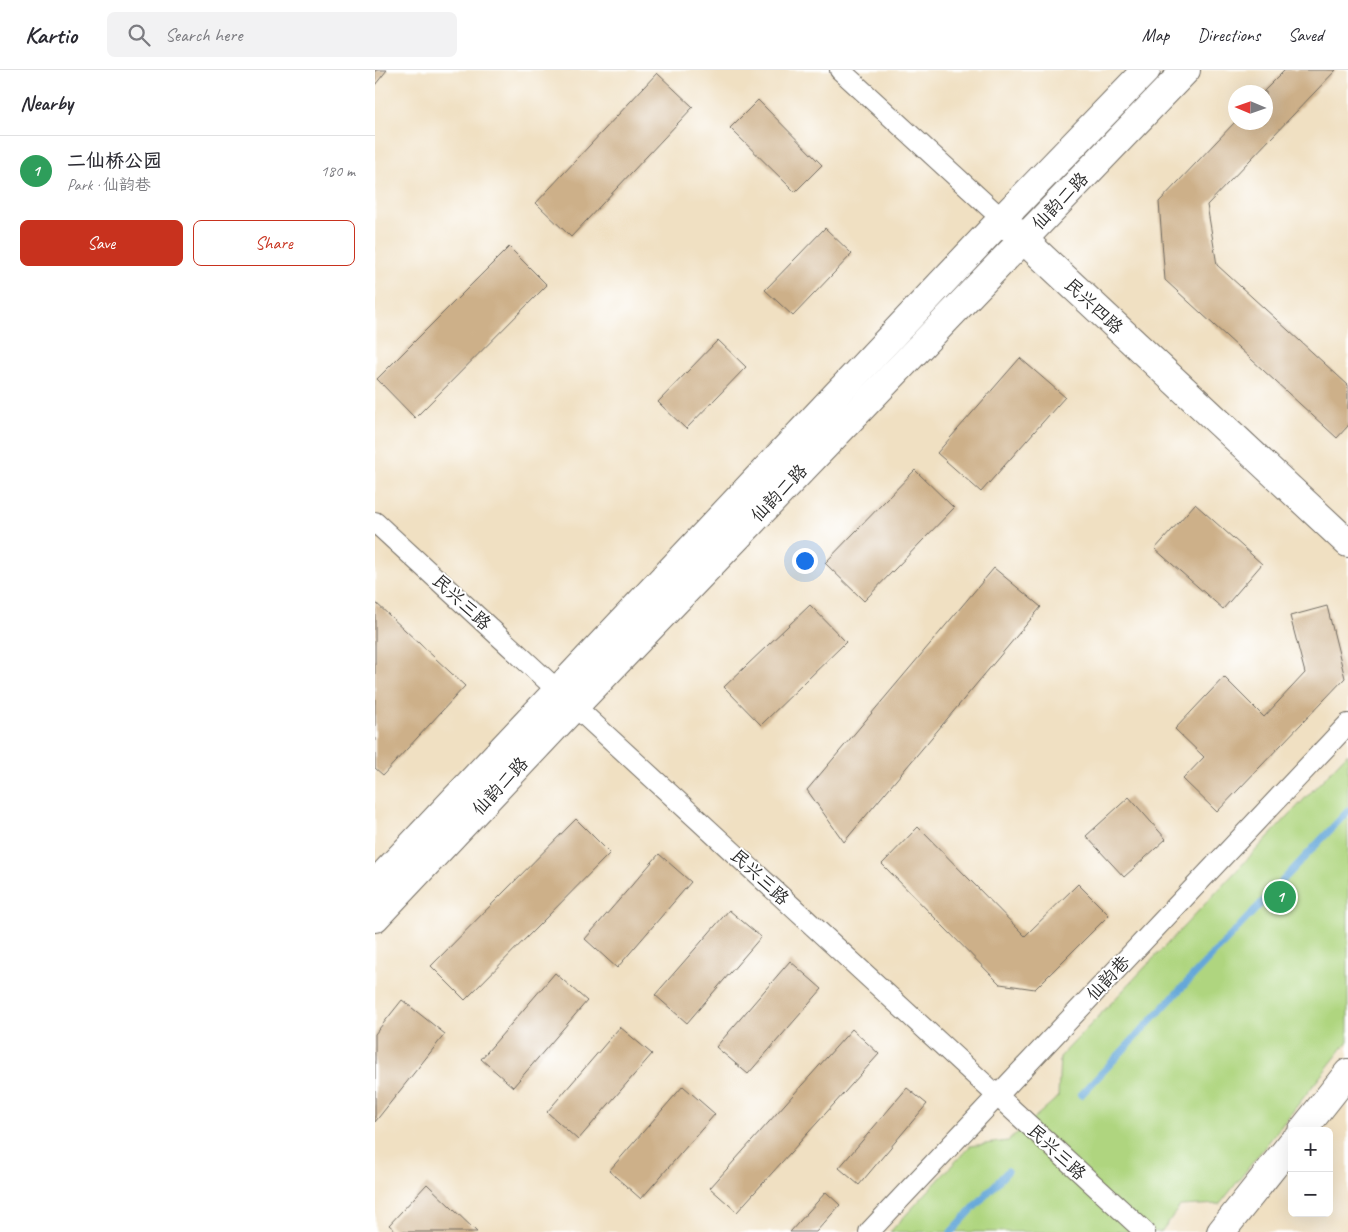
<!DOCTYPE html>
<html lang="en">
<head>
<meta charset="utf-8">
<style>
	:root { --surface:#fff; --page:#f2f2f3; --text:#2b2b33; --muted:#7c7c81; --line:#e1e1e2; --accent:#c8321e }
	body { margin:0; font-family:Caveat,"LXGW WenKai TC",sans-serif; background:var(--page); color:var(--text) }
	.controls { position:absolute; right:15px; bottom:15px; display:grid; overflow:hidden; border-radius:8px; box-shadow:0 5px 20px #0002 }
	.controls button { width:45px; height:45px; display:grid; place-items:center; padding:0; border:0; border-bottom:1px solid var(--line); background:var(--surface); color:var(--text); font:25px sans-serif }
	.compass { position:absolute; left:853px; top:15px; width:45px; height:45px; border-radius:50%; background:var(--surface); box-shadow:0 5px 20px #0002; rotate:272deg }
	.you { position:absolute; left:429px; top:490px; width:18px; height:18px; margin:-12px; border:4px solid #fff; border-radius:50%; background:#1a73e8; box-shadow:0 0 0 8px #1a73e833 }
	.badge { display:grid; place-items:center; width:32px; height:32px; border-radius:50%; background:var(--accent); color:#fff; font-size:16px; font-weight:700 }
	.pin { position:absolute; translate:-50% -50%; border:2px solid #fff; box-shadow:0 1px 5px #0006 }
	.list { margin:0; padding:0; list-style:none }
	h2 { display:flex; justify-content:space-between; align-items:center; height:65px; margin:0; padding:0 20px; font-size:21px }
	h2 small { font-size:16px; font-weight:400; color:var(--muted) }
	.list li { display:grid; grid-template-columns:32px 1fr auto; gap:15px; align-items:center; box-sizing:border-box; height:70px; padding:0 20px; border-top:1px solid var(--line) }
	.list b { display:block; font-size:19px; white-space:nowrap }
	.list p { margin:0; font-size:16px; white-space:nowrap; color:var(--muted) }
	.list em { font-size:16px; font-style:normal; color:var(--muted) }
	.actions { display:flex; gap:10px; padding:15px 20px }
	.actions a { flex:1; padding:11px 0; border:1px solid var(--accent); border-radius:8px; text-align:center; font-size:18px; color:var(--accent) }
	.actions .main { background:var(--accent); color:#fff }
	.icon { flex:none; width:28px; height:28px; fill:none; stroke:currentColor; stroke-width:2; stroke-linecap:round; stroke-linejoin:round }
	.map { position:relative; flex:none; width:973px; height:1162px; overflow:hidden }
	header { display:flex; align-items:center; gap:30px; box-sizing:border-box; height:70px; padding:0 25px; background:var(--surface); border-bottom:1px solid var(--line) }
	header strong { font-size:24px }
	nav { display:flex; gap:28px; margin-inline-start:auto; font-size:18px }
	.search { width:350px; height:45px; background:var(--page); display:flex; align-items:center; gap:12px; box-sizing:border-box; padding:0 18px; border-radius:8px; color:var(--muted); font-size:19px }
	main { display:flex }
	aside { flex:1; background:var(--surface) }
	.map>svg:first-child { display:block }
	.green { fill:#afd57f; stroke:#6d8055 }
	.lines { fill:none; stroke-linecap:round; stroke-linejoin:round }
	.stream { stroke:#65a7d9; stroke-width:7 }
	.building { fill:#cdb089 }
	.street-casing { stroke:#706a60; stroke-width:22 }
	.secondary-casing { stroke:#706a60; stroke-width:30 }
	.street { stroke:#fff; stroke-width:20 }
	.secondary { stroke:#fff; stroke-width:28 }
	.labels { text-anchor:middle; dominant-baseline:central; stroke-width:4; stroke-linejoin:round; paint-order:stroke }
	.street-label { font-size:18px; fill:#2b2b2b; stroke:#fff }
</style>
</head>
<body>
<header>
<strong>Kartio</strong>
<div class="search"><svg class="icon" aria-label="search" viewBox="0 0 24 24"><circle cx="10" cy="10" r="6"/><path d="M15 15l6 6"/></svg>Search here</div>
<nav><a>Map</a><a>Directions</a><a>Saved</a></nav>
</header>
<main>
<aside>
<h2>Nearby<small></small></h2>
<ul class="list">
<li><span class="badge" style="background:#2e9e5b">1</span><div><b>二仙桥公园</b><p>Park · 仙韵巷</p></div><em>180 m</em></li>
</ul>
<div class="actions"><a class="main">Save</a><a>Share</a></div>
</aside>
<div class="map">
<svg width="973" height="1162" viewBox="0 0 973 1162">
	<rect width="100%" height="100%" fill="#fff"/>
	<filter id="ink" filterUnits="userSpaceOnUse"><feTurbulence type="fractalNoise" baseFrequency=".02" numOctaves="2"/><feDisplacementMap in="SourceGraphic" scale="10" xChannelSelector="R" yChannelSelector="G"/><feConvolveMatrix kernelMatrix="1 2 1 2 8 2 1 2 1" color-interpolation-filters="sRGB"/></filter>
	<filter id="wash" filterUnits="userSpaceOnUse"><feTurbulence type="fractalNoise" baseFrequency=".0096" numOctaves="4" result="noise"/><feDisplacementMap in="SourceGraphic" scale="20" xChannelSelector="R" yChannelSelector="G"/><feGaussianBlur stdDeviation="1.12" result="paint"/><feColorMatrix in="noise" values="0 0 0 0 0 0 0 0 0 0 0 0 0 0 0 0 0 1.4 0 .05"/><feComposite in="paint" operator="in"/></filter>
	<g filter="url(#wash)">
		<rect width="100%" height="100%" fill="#f0e0c2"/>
		<!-- green -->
		<polygon class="green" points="973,683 973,971 845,1134 805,1136 786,1162 515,1162 595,1076 633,1071 683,1027 685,987"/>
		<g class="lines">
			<!-- stream -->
			<g class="stream">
				<polyline points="706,1025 973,741"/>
				<polyline points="576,1162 633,1101"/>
			</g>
		</g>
		<g id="blocks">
			<!-- building -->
			<g class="building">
				<polygon points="0,0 12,0 0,15"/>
				<polygon points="910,0 961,0 832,135 842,195 973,315 973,356 962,368 790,210 784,132 860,52 891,52 891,22 888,22"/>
				<polygon points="282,3 318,37 196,167 161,133"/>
				<polygon points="383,30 447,95 420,122 355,58"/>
				<polygon points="450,158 477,184 418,246 390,220"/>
				<polygon points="134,177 172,215 40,348 2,309"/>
				<polygon points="343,270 371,297 311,359 283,332"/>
				<polygon points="645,288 690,327 606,422 562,383"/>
				<polygon points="540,400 579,438 489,531 450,493"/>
				<polygon points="820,434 887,494 848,539 780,479"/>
				<polygon points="619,498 666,537 469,772 432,720"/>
				<polygon points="0,532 90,616 8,705 0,698"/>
				<polygon points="435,535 471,572 386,655 349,617"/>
				<polygon points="952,536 970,608 842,742 808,709 829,687 800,659 849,607 889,647 930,603 915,546"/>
				<polygon points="754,727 791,769 749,807 711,766"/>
				<polygon points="201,749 235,783 90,930 56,896"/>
				<polygon points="543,757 650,866 703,814 734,845 660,919 625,914 507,794"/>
				<polygon points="284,784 316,812 242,898 210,869"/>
				<polygon points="354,840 386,867 312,953 280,925"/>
				<polygon points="415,891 447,919 373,1004 341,977"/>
				<polygon points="180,903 212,931 138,1017 106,989"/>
				<polygon points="27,930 70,964 0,1052 0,964"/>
				<polygon points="245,957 277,984 203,1070 172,1042"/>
				<polygon points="477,959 504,984 362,1142 335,1118"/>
				<polygon points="308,1016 340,1044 266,1129 234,1101"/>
				<polygon points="532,1018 552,1034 484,1115 464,1098"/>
				<polygon points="52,1114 102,1162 22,1162 14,1155"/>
				<polygon points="451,1122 465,1135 441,1162 415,1162"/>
			</g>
		</g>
	</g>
	<g filter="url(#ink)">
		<use href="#blocks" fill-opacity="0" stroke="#706a60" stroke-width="1"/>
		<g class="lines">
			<defs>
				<g id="street">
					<polyline points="465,0 627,149"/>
					<polyline points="0,452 770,1162"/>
					<polyline points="494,1162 973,654"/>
				</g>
				<g id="secondary">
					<polyline points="635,157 973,473"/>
					<polyline points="0,814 627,149 771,0"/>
					<polyline points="0,848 200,636 811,0"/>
					<polyline points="927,1061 973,1003"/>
					<polyline points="846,1162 917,1073"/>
				</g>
			</defs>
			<!-- street casing -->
			<use href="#street" class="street-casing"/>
			<!-- secondary casing -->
			<use href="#secondary" class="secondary-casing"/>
			<!-- street -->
			<use href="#street" class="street"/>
			<!-- secondary -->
			<use href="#secondary" class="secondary"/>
		</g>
	</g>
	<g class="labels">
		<!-- street labels -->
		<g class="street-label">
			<text transform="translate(685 131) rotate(-46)">仙韵二路</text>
			<text transform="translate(719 236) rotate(43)">民兴四路</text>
			<text transform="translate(404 423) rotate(-46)">仙韵二路</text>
			<text transform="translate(87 532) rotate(43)">民兴三路</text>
			<text transform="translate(125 716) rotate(-47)">仙韵二路</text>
			<text transform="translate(385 807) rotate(43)">民兴三路</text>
			<text transform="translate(733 908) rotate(-47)">仙韵巷</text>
			<text transform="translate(682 1082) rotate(43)">民兴三路</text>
		</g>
	</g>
</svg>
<div class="controls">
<button>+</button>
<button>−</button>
</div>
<svg class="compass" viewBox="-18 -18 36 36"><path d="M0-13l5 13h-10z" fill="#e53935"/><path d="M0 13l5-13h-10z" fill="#7c7c81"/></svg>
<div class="you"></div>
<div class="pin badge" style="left:905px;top:827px;background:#2e9e5b">1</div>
</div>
</main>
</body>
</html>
